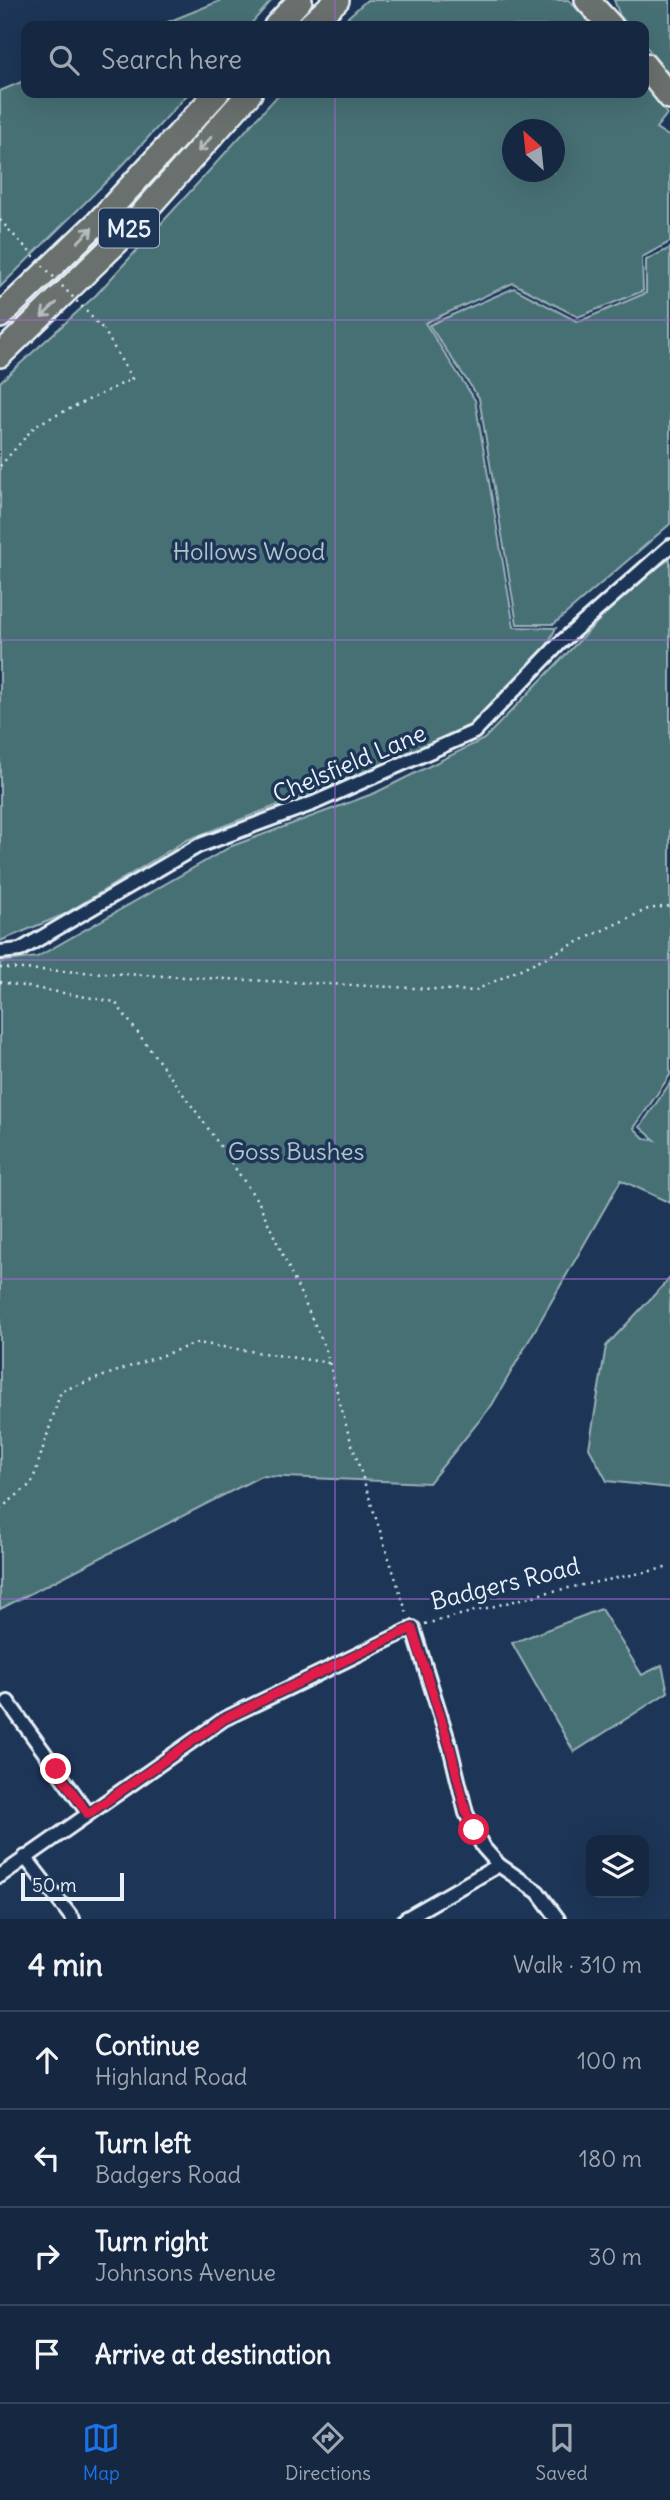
<!DOCTYPE html>
<html lang="en">
<head>
<meta charset="utf-8">
<style>
	:root { --surface:#162841; --page:#1f3048; --text:#f1f3f6; --muted:#9ea6b1; --line:#35445a; --accent:#1a73e8 }
	body { margin:0; font-family:Delius,sans-serif; background:var(--page); color:var(--text) }
	.controls { position:absolute; right:21px; bottom:21px; display:grid; overflow:hidden; border-radius:14px; box-shadow:0 7px 28px #0002 }
	.controls button { width:63px; height:63px; display:grid; place-items:center; padding:0; border:0; border-bottom:2px solid var(--line); background:var(--surface); color:var(--text); font:35px sans-serif }
	.compass { position:absolute; left:502px; top:119px; width:63px; height:63px; border-radius:50%; background:var(--surface); box-shadow:0 7px 28px #0002; rotate:333deg }
	.scale { position:absolute; left:21px; bottom:18px; width:103px; box-sizing:border-box; padding-left:7px; border:4px solid #e8f1f8; border-top:0; font-size:19px; line-height:24px; white-space:nowrap; color:#e8f1f8; -webkit-text-stroke:5px #1d3557; paint-order:stroke }
	.stop { position:absolute; width:21px; height:21px; margin:-16px; border:5px solid #e11d48; border-radius:50%; background:#fff }
	.stop.end { background:#e11d48; border-color:#fff; box-shadow:0 2px 7px #0008 }
	.list { margin:0; padding:0; list-style:none }
	h2 { display:flex; justify-content:space-between; align-items:center; height:91px; margin:0; padding:0 28px; font-size:30px }
	h2 small { font-size:23px; font-weight:400; color:var(--muted) }
	.list li { display:grid; grid-template-columns:46px 1fr auto; gap:21px; align-items:center; box-sizing:border-box; height:98px; padding:0 28px; border-top:2px solid var(--line) }
	.list b { display:block; font-size:26px; white-space:nowrap }
	.list p { margin:0; font-size:23px; white-space:nowrap; color:var(--muted) }
	.list em { font-size:23px; font-style:normal; color:var(--muted) }
	.icon { flex:none; width:38px; height:38px; fill:none; stroke:currentColor; stroke-width:2; stroke-linecap:round; stroke-linejoin:round }
	.map { position:relative; flex:none; width:670px; height:1919px; overflow:hidden }
	.search { position:absolute; background:var(--surface); box-shadow:0 7px 28px #0002; left:21px; right:21px; top:21px; height:77px; display:flex; align-items:center; gap:18px; box-sizing:border-box; padding:0 24px; border-radius:14px; color:var(--muted); font-size:26px }
	.sheet { height:483px; background:var(--surface) }
	nav { display:flex; justify-content:space-around; align-items:center; box-sizing:border-box; height:98px; border-top:2px solid var(--line); background:var(--surface); font-size:19px; color:var(--muted) }
	nav a { display:grid; justify-items:center; gap:4px }
	nav .on { color:var(--accent) }
	.map>svg:first-child { display:block }
	.green { fill:#477075; stroke:#98b0b6; stroke-width:2; fill-rule:evenodd }
	.lines { fill:none; stroke-linecap:round; stroke-linejoin:round }
	.street-casing { stroke:#e8f1f8; stroke-width:18 }
	.highway-casing { stroke:#e8f1f8; stroke-width:28 }
	.path { stroke:#e8f1f8; stroke-width:2.5; stroke-dasharray:2 5; stroke-linecap:butt }
	.street { stroke:#1d3557; stroke-width:12 }
	.highway { stroke:#6b706d; stroke-width:23 }
	.path-bridge { stroke:#e8f1f8; stroke-width:2.5; stroke-dasharray:2 5; stroke-linecap:butt }
	.oneway { stroke:#b6bdc0 }
	.route { stroke:#e11d48; stroke-width:9 }
	.grid { fill:none; stroke:#9c67d0; stroke-width:2; stroke-opacity:0.55 }
	.labels { text-anchor:middle; dominant-baseline:central; stroke-width:7; stroke-linejoin:round; paint-order:stroke }
	.shield { fill:#1d3557; stroke:#abb9c8; stroke-width:2 }
	.shield-label { font-size:23px; font-weight:bold; fill:#e8f1f8 }
	.park-label { font-size:24px; fill:#b0c4ca; stroke:#1d3557 }
	.street-label { font-size:24px; fill:#e8f1f8; stroke:#1d3557 }
</style>
</head>
<body>
<div class="map">
<svg width="670" height="1919" viewBox="0 0 670 1919">
	<rect width="100%" height="100%" fill="#1d3557"/>
	<filter id="ink" filterUnits="userSpaceOnUse"><feTurbulence type="fractalNoise" baseFrequency=".0143" numOctaves="2"/><feDisplacementMap in="SourceGraphic" scale="14" xChannelSelector="R" yChannelSelector="G"/><feConvolveMatrix kernelMatrix="1 2 1 2 8 2 1 2 1" color-interpolation-filters="sRGB"/></filter>
	<g filter="url(#ink)">
		<!-- green -->
		<g class="green">
			<polygon points="222,0 272,0 249,26 158,26"/>
			<polygon points="367,0 569,0 593,26 338,26"/>
			<polygon points="614,0 670,0 670,76 644,44 644,26 629,26 620,16"/>
			<polygon points="26,80 26,93 189,93 122,166 0,287 0,91"/>
			<path d="M644,85L667,114L656,128L670,137V242L642,257L643,291L578,317L513,283L425,323L475,400L514,627L556,628L546,647L470,727L396,760L187,840L63,915L0,941V382L96,295L280,93H644ZM512,130H554V172H512Z"/>
			<polygon points="670,248 670,524 554,624 517,624 479,398 429,325 514,288 578,322 646,293 646,260"/>
			<polygon points="670,559 670,1075 634,1128 645,1139 655,1140 640,1127 670,1083 670,1203 621,1180 492,1405 429,1483 261,1476 0,1609 0,962 37,957 232,846 375,793 484,739 635,583"/>
			<polygon points="670,1278 670,1488 607,1481 589,1448 606,1346"/>
			<polygon points="601,1609 642,1675 662,1665 668,1692 574,1752 512,1643"/>
		</g>
		<g class="lines">
			<defs>
				<g id="street">
					<polyline points="0,952 20,950 198,846 314,803 474,732 560,643 670,546"/>
					<polyline points="8,1702 88,1813"/>
					<polyline points="25,1857 73,1919"/>
					<polyline points="0,1876 224,1719 413,1628 450,1747 466,1813 483,1847 499,1865 538,1892 558,1919"/>
					<polyline points="405,1919 499,1865"/>
				</g>
				<g id="highway">
					<polyline points="587,0 611,26"/>
					<polyline points="276,26 300,0"/>
					<polyline points="309,26 337,0"/>
					<polyline points="644,65 670,97"/>
					<polyline points="0,316 98,222 217,93"/>
					<polyline points="0,355 117,242 250,93"/>
				</g>
			</defs>
			<!-- street casing -->
			<use href="#street" class="street-casing"/>
			<!-- highway casing -->
			<use href="#highway" class="highway-casing"/>
			<!-- path -->
			<g class="path">
				<polyline points="0,220 9,230"/>
				<polyline points="0,466 36,425 132,379 104,330"/>
				<polyline points="0,968 474,991 648,909 670,906"/>
				<polyline points="0,982 115,1002 203,1121 259,1203 325,1347 347,1429 408,1617"/>
				<polyline points="0,1509 32,1483 61,1391 197,1343 329,1363"/>
				<polyline points="425,1624 549,1592 670,1567"/>
			</g>
			<!-- street -->
			<use href="#street" class="street"/>
			<!-- highway -->
			<use href="#highway" class="highway"/>
			<!-- path-bridge -->
			<polyline class="path-bridge" points="9,230 104,330"/>
		</g>
		<!-- one-way arrows -->
		<defs><path id="oneway-shaft" d="M-6 0H5M1.5-3L5.5 0L1.5 3" fill="none" stroke-width="1.6" stroke-linecap="round" stroke-linejoin="round" transform="scale(1.75)"/></defs>
		<g class="oneway">
			<use href="#oneway-shaft" transform="translate(205 144) rotate(132)"/>
			<use href="#oneway-shaft" transform="translate(85 235) rotate(-45)"/>
			<use href="#oneway-shaft" transform="translate(49 310) rotate(137)"/>
		</g>
	</g>
	<g class="lines" filter="url(#ink)">
		<!-- route -->
		<polyline class="route" points="56,1769 88,1814 224,1719 412,1628 450,1747 466,1812 474,1830"/>
	</g>
	<!-- grid -->
	<path class="grid" d="M335,0V26M335,93V1919M0,320H670M0,640H670M0,960H670M0,1279H670M0,1599H670"/>
	<g class="labels">
		<!-- shield labels -->
		<rect class="shield" x="99" y="208.5" width="60" height="39" rx="5"/>
		<g class="shield-label">
			<text x="129" y="228">M25</text>
		</g>
		<!-- park labels -->
		<g class="park-label">
			<text x="249" y="551">Hollows Wood</text>
			<text x="296" y="1151">Goss Bushes</text>
		</g>
		<!-- street labels -->
		<g class="street-label">
			<text transform="translate(349 763) rotate(-23)">Chelsfield Lane</text>
			<text transform="translate(505 1583) rotate(-14)">Badgers Road</text>
		</g>
	</g>
</svg>
<div class="controls">
<button><svg class="icon" aria-label="layers" viewBox="0 0 24 24"><path d="M12 4l9 5-9 5-9-5zM3 14l9 5 9-5"/></svg></button>
</div>
<svg class="compass" viewBox="-18 -18 36 36"><path d="M0-13l5 13h-10z" fill="#e53935"/><path d="M0 13l5-13h-10z" fill="#9ea6b1"/></svg>
<div class="scale">50 m</div>
<div class="stop" style="left:474px;top:1830px"></div>
<div class="stop end" style="left:56px;top:1769px"></div>
<div class="search"><svg class="icon" aria-label="search" viewBox="0 0 24 24"><circle cx="10" cy="10" r="6"/><path d="M15 15l6 6"/></svg>Search here</div>
</div>
<section class="sheet">
<h2>4 min<small>Walk · 310 m</small></h2>
<ul class="list">
<li><svg class="icon" aria-label="ahead" viewBox="0 0 24 24"><path d="M12 20V5M6 11l6-6 6 6"/></svg><div><b>Continue</b><p>Highland Road</p></div><em>100 m</em></li>
<li><svg class="icon" aria-label="left" viewBox="0 0 24 24"><path d="M17 20v-9H6M10 6l-5 5 5 5"/></svg><div><b>Turn left</b><p>Badgers Road</p></div><em>180 m</em></li>
<li><svg class="icon" aria-label="right" viewBox="0 0 24 24"><path d="M7 20v-9h11M14 6l5 5-5 5"/></svg><div><b>Turn right</b><p>Johnsons Avenue</p></div><em>30 m</em></li>
<li><svg class="icon" aria-label="arrive" viewBox="0 0 24 24"><path d="M6 21V4h12l-3 4 3 4H6"/></svg><div><b>Arrive at destination</b></div></li>
</ul>
</section>
<nav>
<a class="on"><svg class="icon" aria-label="map" viewBox="0 0 24 24"><path d="M3 6l6-2 6 2 6-2v14l-6 2-6-2-6 2zM9 4v14M15 6v14"/></svg>Map</a>
<a><svg class="icon" aria-label="directions" viewBox="0 0 24 24"><path d="M12 3l9 9-9 9-9-9zM9 14v-3h6M13 9l2 2-2 2"/></svg>Directions</a>
<a><svg class="icon" aria-label="saved" viewBox="0 0 24 24"><path d="M7 4h10v16l-5-4-5 4z"/></svg>Saved</a>
</nav>
</body>
</html>
